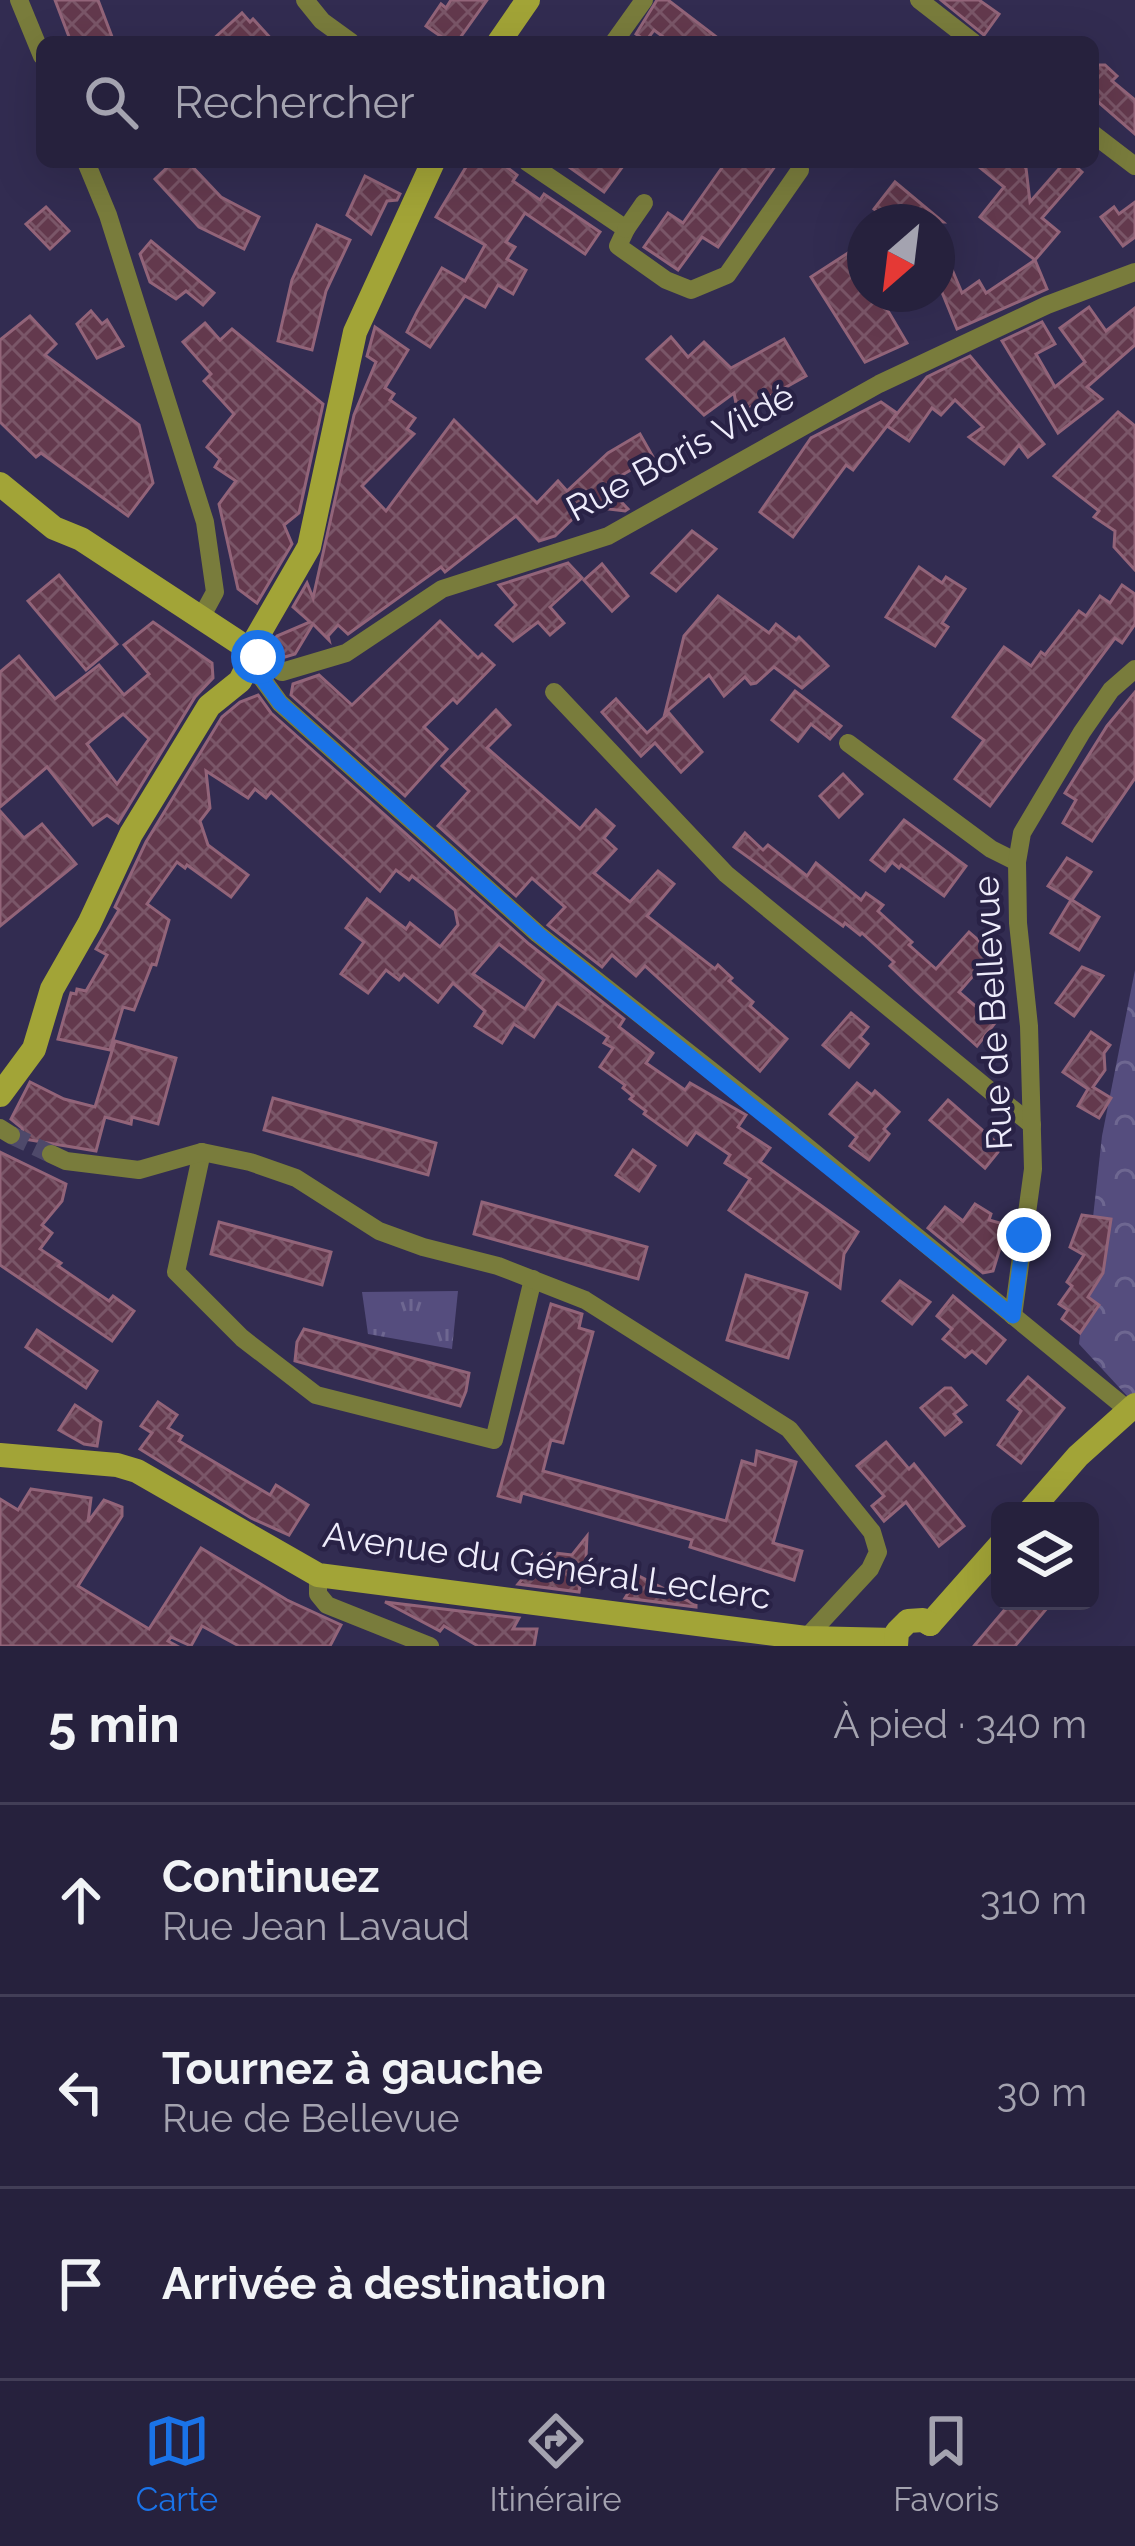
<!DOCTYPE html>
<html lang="fr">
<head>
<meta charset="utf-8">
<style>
	:root { --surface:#26213d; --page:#322e48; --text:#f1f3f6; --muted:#a4a3b0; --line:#423e57; --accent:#1a73e8 }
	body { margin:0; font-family:Raleway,sans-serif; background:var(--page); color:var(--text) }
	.controls { position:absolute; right:36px; bottom:36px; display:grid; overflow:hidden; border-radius:18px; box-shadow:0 12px 48px #0002 }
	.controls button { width:108px; height:108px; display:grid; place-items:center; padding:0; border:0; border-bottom:3px solid var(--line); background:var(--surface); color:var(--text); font:60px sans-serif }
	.compass { position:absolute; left:847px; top:204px; width:108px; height:108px; border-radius:50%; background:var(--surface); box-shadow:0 12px 48px #0002; rotate:208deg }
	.stop { position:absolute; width:36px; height:36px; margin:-27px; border:9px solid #1a73e8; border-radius:50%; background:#fff }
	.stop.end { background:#1a73e8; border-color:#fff; box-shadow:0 3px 12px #0008 }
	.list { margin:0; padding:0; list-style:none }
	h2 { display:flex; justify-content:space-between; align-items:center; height:156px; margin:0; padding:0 48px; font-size:51px }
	h2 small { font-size:39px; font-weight:400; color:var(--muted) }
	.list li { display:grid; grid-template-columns:78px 1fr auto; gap:36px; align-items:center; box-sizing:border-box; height:192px; padding:0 48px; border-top:3px solid var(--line) }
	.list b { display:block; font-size:45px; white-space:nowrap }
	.list p { margin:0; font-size:39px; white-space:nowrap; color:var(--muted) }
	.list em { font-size:39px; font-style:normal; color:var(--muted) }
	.icon { flex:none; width:66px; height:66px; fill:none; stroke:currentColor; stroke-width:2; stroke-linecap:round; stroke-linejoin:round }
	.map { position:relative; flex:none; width:1135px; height:1646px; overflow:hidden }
	.search { position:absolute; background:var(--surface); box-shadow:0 12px 48px #0002; left:36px; right:36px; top:36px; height:132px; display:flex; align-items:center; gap:30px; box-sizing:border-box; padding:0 42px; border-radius:18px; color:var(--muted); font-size:45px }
	.sheet { height:732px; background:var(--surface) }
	nav { display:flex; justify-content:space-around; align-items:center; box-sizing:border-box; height:168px; border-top:3px solid var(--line); background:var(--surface); font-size:33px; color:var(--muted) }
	nav a { display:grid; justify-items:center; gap:6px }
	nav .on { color:var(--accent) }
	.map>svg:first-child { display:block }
	.forest { fill:url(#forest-crowns) }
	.park { fill:url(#park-tufts) }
	.building { fill:url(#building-cross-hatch); stroke:#926479; stroke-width:3; fill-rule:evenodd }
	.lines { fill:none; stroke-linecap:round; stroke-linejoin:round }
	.street-tunnel { stroke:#4e496a; stroke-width:18; stroke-dasharray:18 9; stroke-linecap:butt }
	.street { stroke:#797c3c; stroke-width:18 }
	.secondary { stroke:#a2a437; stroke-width:24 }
	.route { stroke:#1a73e8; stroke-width:15 }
	.labels { text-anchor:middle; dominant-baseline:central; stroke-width:9; stroke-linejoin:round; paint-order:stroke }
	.street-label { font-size:36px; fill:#eeecfb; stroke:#292246 }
</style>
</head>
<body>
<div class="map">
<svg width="1135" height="1646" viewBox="0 0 1135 1646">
	<defs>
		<pattern id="forest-crowns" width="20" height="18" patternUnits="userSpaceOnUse" patternTransform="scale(3)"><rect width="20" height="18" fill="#554d7e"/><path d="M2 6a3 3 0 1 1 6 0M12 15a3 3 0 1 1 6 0" fill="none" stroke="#6e6791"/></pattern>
		<pattern id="park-tufts" width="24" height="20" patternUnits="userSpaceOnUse" patternTransform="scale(3)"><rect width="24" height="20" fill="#554d7e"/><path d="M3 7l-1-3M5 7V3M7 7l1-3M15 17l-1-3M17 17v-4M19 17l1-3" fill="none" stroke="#6e6791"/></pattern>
		<pattern id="building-cross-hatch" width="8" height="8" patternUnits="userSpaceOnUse" patternTransform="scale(3)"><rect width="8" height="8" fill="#63394d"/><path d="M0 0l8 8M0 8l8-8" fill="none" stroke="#7a5668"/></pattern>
	</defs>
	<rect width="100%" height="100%" fill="#322c51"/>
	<!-- forest -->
	<polygon class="forest" points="1135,970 1135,1393 1128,1397 1079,1344 1102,1136"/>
	<!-- park -->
	<polygon class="park" points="458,1291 452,1349 368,1334 362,1292"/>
	<!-- building -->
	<g class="building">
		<polygon points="55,0 98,0 114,42 71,42"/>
		<polygon points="451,0 487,0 457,42 449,42 426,26 441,4 446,8"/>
		<polygon points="657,0 668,0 723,42 670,42 654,30 646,41 636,34"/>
		<polygon points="941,0 979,0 999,14 984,35"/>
		<polygon points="242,13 250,22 253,19 274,42 210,42"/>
		<polygon points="1093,65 1105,65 1117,76 1112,81 1135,100 1135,134 1096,100 1093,104"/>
		<polygon points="173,162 188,162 221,197 259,217 244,249 199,227 155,179"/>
		<polygon points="469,162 500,162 517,175 513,181 540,200 544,194 600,232 585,254 525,213 506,242 515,247 507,259 526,270 513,294 498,285 485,307 465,296 430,347 407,332 417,312 442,268 465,281 485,245 436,217"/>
		<polygon points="562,162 626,162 604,192"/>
		<polygon points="726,162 778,162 718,247 702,237 678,270 644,247 668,213 683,223"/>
		<polygon points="973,162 1019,162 1026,168 1030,202 1065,162 1071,162 1082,172 1042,218 1059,232 1035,260 980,217 1004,187"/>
		<polygon points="365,176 400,194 397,200 387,201 371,234 347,215"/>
		<polygon points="895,182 943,222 890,222 874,209"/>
		<polygon points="1135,202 1135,237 1123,246 1101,217 1114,207 1119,214"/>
		<polygon points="46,207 69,231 50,249 26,224"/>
		<polygon points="317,225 350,240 326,291 312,350 278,341 292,280"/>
		<polygon points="937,234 962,293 979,281 986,293 1035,260 1047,289 957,329 937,280"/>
		<polygon points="151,241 214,293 203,305 186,291 176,299 150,282 140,254"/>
		<polygon points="851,251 865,273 865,294 878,294 907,343 865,362 811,277"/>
		<polygon points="1089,307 1106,331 1135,308 1135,345 1087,387 1102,399 1058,433 1002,341 1042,322 1055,344 1036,354 1055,387 1085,362 1060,328"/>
		<polygon points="91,311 102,324 107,320 123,346 97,358 77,324"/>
		<polygon points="30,316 56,344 45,355 139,425 153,483 128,516 41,453 36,457 0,422 0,340"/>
		<polygon points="205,323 220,340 232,329 323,404 299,513 284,525 292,544 257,603 238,589 219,504 236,481 215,467 220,459 207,447 234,414 204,381 211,374 183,342"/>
		<polygon points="375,327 408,350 385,388 394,394 390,400 415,418 407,429 414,434 362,486 386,511 454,420 537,503 558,481 567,491 608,453 640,434 653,457 605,485 628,509 625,511 601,508 592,500 555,536 539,541 516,516 445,572 441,567 348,634 338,625 328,636 329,640 313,624 295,654 285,657 272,643 277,636 310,622 293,607 307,583 313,598 354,415 376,362 367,356"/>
		<polygon points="671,337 688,357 704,342 731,368 784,339 806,376 738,414 734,393 704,415 647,359"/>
		<polygon points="970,356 1044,444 1028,457 1019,445 1004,464 969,437 983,427 955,400 941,415 932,408 909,441 887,426 927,377"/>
		<polygon points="881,402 897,413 853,470 846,465 793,537 760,512 811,438"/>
		<polygon points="1118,412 1135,426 1135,570 1114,547 1115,531 1094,517 1099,511 1054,476"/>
		<polygon points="692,531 716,549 676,591 652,573"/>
		<polygon points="568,563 582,578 550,607 564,623 550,635 538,622 513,641 496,625 516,605 499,585"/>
		<polygon points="602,564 628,596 612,611 584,580"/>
		<polygon points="919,567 942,583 946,577 965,589 942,623 948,627 935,646 886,617"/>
		<polygon points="59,575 117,644 86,670 28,601"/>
		<polygon points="1122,585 1135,594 1135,624 1122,643 1115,638 990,806 955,779 984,740 953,717 1004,647 1031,666 1041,652 1045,655 1079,611 1086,616 1100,596 1110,603"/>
		<polygon points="718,596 769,633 776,624 796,640 799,637 828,666 802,688 774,667 756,683 751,684 745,677 724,696 709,675 665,713 684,636"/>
		<polygon points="440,621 478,658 482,654 494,665 457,703 453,699 424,727 447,749 405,796 291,695 293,684 319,675 352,705"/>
		<path d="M153,622L212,663L213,678L195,697L118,823L107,815L93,825L47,767L0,807V672L19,656L55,699L99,665L124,695L149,674L124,645ZM123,714L149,739L117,784L87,744Z"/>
		<polygon points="795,691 841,726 830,739 811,724 798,741 772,720"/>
		<polygon points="1135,692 1135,778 1092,841 1063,823 1076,800 1065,793 1107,726"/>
		<path d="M258,695L271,713L529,944L624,1019L619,1027L653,1053L646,1063L685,1090L690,1083L746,1115L738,1127L770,1148L760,1162L858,1232L844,1254L840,1288L729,1210L750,1179L725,1163L730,1155L696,1132L687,1145L644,1114L646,1111L630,1099L633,1096L623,1088L625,1085L600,1067L613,1048L604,1043L608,1037L557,1003L534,1037L514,1024L502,1043L475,1026L485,1011L453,983L438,1002L404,974L399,980L386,970L368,993L341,974L364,942L346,928L367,899L406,929L410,923L440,947L458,925L455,910L412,876L409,880L396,870L380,891L271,792L266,798L255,789L248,798L206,771L210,808L200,821L208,845L248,875L231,897L187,865L185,868L177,862L147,904L169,920L156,965L152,964L134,1010L123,1007L110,1050L58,1039L71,993L76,994L77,989L86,991L107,955L96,949L119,910L115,907L146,842L222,717L240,702ZM499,944L544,980L525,1009L473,974Z"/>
		<polygon points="616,699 647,733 669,713 702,752 681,772 655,743 641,756 602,712"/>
		<polygon points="496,710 510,725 487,748 580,829 596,810 614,826 604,838 616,849 594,873 630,902 658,871 674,884 647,916 715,969 718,965 732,978 729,981 753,1002 750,1006 787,1039 760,1071 645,966 636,976 612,955 602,967 548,925 565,907 532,878 516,896 438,826 469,791 442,766"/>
		<polygon points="843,774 862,794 839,817 820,796"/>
		<polygon points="0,811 24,838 42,824 76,864 0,926"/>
		<polygon points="904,820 966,866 944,896 901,865 899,868 892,862 885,871 871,860"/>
		<polygon points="745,833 763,850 768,845 807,876 816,863 861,900 866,893 883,905 878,911 912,942 909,945 936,969 969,932 993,953 959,992 995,1023 977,1046 916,991 890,966 894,962 862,933 860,935 845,923 843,926 734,847"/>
		<polygon points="1067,858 1091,872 1072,900 1099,917 1079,950 1051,933 1071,900 1048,886"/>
		<polygon points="1082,967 1103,976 1074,1016 1056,1003"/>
		<polygon points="851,1013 868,1027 860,1037 868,1044 849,1067 823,1045"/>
		<polygon points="1091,1032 1110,1045 1104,1053 1105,1070 1093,1087 1111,1098 1099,1118 1078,1106 1088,1089 1063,1072"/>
		<polygon points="115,1041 176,1058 158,1124 132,1117 131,1124 105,1117 96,1151 24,1139 22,1128 11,1119 30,1082 64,1099 95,1107"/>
		<polygon points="857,1083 872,1095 875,1091 899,1112 884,1129 889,1134 869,1160 850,1146 857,1137 830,1114"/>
		<polygon points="273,1098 436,1143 428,1175 264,1130"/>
		<polygon points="948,1100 997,1143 998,1152 985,1168 930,1120"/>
		<polygon points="633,1150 655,1166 639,1191 616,1175"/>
		<polygon points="0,1152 66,1184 62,1201 42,1225 52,1233 40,1249 61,1263 58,1266 109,1301 113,1296 134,1311 112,1341 0,1265"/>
		<polygon points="482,1202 647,1247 638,1279 474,1234"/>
		<polygon points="975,1204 991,1214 989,1220 1007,1225 993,1271 983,1273 928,1228 945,1207 963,1221"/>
		<polygon points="1082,1215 1111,1219 1103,1273 1088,1297 1099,1305 1080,1333 1062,1319 1068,1310 1059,1304 1072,1286 1067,1282 1084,1255 1070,1247"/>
		<polygon points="219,1222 331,1252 322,1285 211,1254"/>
		<polygon points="746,1275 807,1293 788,1358 727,1340"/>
		<polygon points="900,1281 930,1302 912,1324 883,1301"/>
		<polygon points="953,1296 1005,1340 986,1363 972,1351 965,1357 943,1339 952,1329 937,1316"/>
		<polygon points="551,1304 582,1314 579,1328 593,1332 563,1443 551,1440 543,1471 726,1521 742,1461 755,1465 757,1451 796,1462 773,1543 802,1551 794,1580 690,1547 692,1540 522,1493 520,1502 498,1496"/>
		<polygon points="304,1329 469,1373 466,1391 460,1406 295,1361 297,1342"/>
		<polygon points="37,1330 97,1371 86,1388 26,1347"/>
		<polygon points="1028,1377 1064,1408 1021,1463 998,1445 1021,1411 1008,1400"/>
		<polygon points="945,1388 951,1388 966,1405 954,1414 961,1422 945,1435 921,1408"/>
		<polygon points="158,1402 177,1415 168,1428 182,1436 179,1441 270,1495 276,1485 308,1505 289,1535 251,1518 140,1449 152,1433 141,1426"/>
		<polygon points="75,1405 101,1422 97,1446 84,1444 59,1430"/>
		<polygon points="886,1442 909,1469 914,1464 964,1526 939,1546 906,1502 884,1521 872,1506 884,1496 857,1466"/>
		<polygon points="31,1489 91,1498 88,1522 104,1500 122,1507 122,1516 78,1586 149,1629 201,1548 287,1600 341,1625 330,1646 239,1646 202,1626 191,1646 171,1637 168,1641 177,1646 0,1646 0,1499 18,1510"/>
		<polygon points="587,1536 585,1579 581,1578 579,1592 518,1584 543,1554 548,1558 543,1569 551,1570 554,1553 572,1555"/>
		<polygon points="639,1576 696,1605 696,1607 625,1598"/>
		<polygon points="1012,1601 1053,1601 1015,1646 974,1646"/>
		<polygon points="385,1602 519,1618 513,1629 537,1629 534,1646 478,1646 444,1626 440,1631"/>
	</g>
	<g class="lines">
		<!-- street-tunnel -->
		<polyline class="street-tunnel" points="11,1135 51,1154"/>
		<!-- street -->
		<g class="street">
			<polyline points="19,0 42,56"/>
			<polyline points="305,0 322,21 351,42"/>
			<polyline points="919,0 973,42"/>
			<polyline points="614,42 644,0"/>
			<polyline points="1093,134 1135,166"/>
			<polyline points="86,162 108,215 205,522 215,592 202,616"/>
			<polyline points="527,162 626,229 618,246 666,280 691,290 727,275 800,170"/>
			<polyline points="626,229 644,203"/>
			<polyline points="258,657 282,672 346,653 442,589 608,536 879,384 1047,305 1135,272"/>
			<polyline points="253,666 280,703 538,934 789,1132 1127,1409"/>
			<polyline points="554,692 726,874 1032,1125"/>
			<polyline points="848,743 991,849 1017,862"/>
			<polyline points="0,1128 11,1135"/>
			<polyline points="202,1152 176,1272 242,1338 316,1395 494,1440 533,1279"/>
			<polyline points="51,1154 66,1161 139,1170 202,1152 250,1162 296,1178 379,1231 423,1247 498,1266 585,1300 789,1429 872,1532 878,1552 870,1569 806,1638"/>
			<polyline points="1013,1316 1033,1169 1029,1026 1018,923 1017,862 1022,833 1082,732 1111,690 1135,669"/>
			<polyline points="318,1575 318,1594 327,1605 430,1646"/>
		</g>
		<!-- secondary -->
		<g class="secondary">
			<polyline points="499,42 528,0"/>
			<polyline points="0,484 54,528 81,539 238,642"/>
			<polyline points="253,644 309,547 355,332 433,162"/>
			<polyline points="0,1095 34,1049 52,989 89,924 131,834 209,706 240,681 246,669"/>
			<polyline points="0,1455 117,1465 137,1471 318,1575 806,1638 895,1640"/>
			<polyline points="1030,1511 1078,1456 1135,1405"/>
			<polyline points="930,1624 1000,1545"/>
			<polyline points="896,1646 897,1632 908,1621 923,1620 930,1624"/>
		</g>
	</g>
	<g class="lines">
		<!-- route -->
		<polyline class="route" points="258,657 253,666 280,703 538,934 1013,1316 1024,1235"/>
	</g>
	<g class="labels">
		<!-- street labels -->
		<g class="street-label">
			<text transform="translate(680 452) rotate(-28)">Rue Boris Vildé</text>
			<text transform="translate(992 1013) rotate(-93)">Rue de Bellevue</text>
			<text transform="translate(547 1565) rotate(8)">Avenue du Général Leclerc</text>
		</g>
	</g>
</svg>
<div class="controls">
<button><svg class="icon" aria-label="layers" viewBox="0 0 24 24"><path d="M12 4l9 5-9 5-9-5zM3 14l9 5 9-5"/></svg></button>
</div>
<svg class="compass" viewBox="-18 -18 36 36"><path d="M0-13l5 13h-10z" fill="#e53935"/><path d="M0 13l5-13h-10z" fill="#a4a3b0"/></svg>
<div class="stop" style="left:258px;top:657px"></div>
<div class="stop end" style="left:1024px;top:1235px"></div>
<div class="search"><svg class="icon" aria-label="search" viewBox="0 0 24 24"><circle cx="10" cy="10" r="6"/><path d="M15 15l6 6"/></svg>Rechercher</div>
</div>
<section class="sheet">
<h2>5 min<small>À pied · 340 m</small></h2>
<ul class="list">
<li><svg class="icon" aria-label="ahead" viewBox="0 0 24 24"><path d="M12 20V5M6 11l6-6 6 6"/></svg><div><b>Continuez</b><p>Rue Jean Lavaud</p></div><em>310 m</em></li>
<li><svg class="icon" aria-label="left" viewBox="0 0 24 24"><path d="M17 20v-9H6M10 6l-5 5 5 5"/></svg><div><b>Tournez à gauche</b><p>Rue de Bellevue</p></div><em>30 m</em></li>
<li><svg class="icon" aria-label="arrive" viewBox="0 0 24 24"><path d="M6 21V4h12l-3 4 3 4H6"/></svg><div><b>Arrivée à destination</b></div></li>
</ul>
</section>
<nav>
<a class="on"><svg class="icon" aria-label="map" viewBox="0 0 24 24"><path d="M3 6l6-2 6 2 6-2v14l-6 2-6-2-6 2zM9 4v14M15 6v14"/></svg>Carte</a>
<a><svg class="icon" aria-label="directions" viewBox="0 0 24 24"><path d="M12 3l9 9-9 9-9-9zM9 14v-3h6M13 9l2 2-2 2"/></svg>Itinéraire</a>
<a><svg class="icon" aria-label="saved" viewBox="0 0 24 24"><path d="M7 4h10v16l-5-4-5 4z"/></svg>Favoris</a>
</nav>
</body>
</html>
